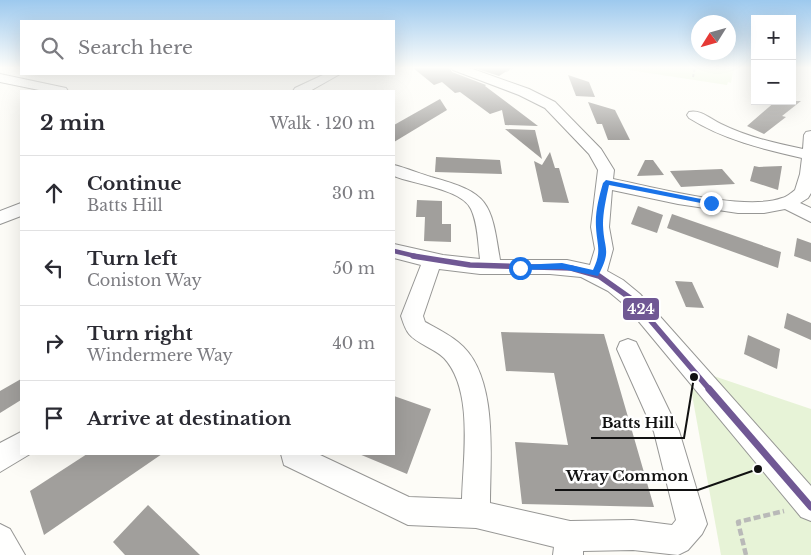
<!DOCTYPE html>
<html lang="en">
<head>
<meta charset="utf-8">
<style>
	:root { --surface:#fff; --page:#f2f2f3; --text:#2b2b33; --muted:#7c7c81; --line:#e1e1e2 }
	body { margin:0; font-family:"Libre Baskerville",serif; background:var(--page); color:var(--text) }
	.controls { position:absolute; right:15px; top:15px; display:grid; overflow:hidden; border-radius:0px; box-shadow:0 5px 20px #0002 }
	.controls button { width:45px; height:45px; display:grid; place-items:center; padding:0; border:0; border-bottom:1px solid var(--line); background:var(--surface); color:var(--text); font:25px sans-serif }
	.compass { position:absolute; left:691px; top:15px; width:45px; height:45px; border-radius:50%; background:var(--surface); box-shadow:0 5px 20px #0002; rotate:233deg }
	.stop { position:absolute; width:15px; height:15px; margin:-11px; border:4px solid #1a73e8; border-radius:50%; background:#fff }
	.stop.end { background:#1a73e8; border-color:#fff; box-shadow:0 1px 5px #0008 }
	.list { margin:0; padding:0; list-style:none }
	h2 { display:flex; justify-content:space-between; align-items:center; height:65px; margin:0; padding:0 20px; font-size:21px }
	h2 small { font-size:16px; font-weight:400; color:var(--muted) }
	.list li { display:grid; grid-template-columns:32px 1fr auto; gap:15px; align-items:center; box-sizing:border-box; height:75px; padding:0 20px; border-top:1px solid var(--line) }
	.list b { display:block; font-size:19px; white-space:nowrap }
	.list p { margin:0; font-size:16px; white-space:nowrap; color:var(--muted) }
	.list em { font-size:16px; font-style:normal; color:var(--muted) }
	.icon { flex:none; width:28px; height:28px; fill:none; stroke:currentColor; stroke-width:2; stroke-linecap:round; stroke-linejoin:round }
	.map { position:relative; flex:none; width:811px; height:555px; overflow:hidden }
	.search { position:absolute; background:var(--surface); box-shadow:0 5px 20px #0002; left:20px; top:20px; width:375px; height:55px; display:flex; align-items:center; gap:12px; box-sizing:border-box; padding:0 18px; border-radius:0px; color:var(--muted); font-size:19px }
	.panel { position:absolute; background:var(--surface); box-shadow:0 5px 20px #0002; left:20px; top:90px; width:375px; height:365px; border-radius:0px }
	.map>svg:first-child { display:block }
	.green { fill:#e7f3d7 }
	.building { fill:#a19f9c }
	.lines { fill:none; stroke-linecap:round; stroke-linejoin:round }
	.minor-casing { stroke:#979795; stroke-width:2 }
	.path-far1 { stroke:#b9b9b8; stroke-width:2; stroke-dasharray:3 2; stroke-linecap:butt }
	.path { stroke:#b9b9b8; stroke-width:4.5; stroke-dasharray:7 3; stroke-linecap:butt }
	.minor { fill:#fffffe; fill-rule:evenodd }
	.bus-1-far2-casing { stroke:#fff; stroke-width:8 }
	.bus-1-far1-casing { stroke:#fff; stroke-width:9 }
	.bus-1-casing { stroke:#fff; stroke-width:11 }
	.bus-1-far2 { stroke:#705894; stroke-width:4.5 }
	.bus-1-far1 { stroke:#705894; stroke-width:5.5 }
	.bus-1 { stroke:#705894; stroke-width:7 }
	.route { fill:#1a73e8 }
	.leader { fill:none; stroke:#111; stroke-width:2 }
	.callout-dot { fill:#111; stroke:#fff; stroke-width:2 }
	.callout-label { font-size:15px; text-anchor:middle; font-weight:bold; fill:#111; stroke:#fff; stroke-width:5; stroke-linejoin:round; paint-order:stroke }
	.line-badge { stroke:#fff; stroke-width:2 }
	.badge-label { font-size:14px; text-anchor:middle; font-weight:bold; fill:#fff }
</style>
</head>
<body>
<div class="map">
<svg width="811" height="555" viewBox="0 0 811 555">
	<rect width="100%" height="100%" fill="#fdfcf7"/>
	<!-- green -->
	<g class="green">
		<polygon points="609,67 734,67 731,83 728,82 727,85"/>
		<polygon points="687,367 811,409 811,555 721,555"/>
	</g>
	<!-- building -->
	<g class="building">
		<polygon points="412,67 449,67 452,72 486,85 485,86 538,126 505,125 502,110 490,114 460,92 455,93 442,82 434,85"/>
		<polygon points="471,67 513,67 499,76"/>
		<polygon points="568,75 589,82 595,97 576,96"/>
		<polygon points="440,99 447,110 394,142 394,125"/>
		<polygon points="776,101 801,101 782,116 786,117 764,134 747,126"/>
		<polygon points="588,102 615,110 630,140 608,140 602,124 597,124"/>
		<polygon points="505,129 535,130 542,159"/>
		<polygon points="550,152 555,168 559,168 569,203 543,202 534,161 542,165"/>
		<polygon points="436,157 500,160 502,174 435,172"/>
		<polygon points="645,160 653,160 664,175 637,176"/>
		<polygon points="754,166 759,167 782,166 778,190 750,181"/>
		<polygon points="722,169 735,184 681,187 670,171"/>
		<polygon points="417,200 442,201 442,224 451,224 451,242 424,241 425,217 416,217"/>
		<polygon points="638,206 663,215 657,233 631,224"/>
		<polygon points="672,214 781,252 778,268 667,228"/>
		<polygon points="797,238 811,243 811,262 794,256"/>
		<polygon points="675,281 692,282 704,308 686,307"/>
		<polygon points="787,313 811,323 811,340 784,328"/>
		<polygon points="501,332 604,334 654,507 522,504 515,442 568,445 554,373 506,371"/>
		<polygon points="748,335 780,349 777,369 744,354"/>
		<polygon points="21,379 21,400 0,413 0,391"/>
		<polygon points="394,396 431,409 407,474 359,454 394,454"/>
		<polygon points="87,454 162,454 44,535 30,491"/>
		<polygon points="148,505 200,555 125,555 113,542"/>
	</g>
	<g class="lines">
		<defs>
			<g id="minor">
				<path d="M451,67H467L529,89L555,102L601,149L614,170L613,179C654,187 745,212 782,198C787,197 791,193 795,190L800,174L802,158C763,149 724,140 689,118L687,115L689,112C700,109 711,119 721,124C747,137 775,143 803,149L804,135L806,132L811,131V193L808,198L800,203L811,208V222L785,209L764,213H738L678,204L612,190L609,227L613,249L607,271L623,280L640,294L811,486V521L801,517L626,306L608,291L581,277L550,274H480L439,269L423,316L425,322C436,328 448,334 458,342C499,374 490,456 490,503L570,521L633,520L672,525L676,520L654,432L617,349L620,342L628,339L636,342L679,431L707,524L702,534L688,550L678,555L633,550L583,551V555H553L554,547L476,528L408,525L284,465L281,454H318L409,497L462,499C463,458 474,390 444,358C434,348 417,344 409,334C405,329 403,322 401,316L421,265L394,258V244L443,255L480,259C478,243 478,224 471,209C462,189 413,184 394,176V165C406,168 418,173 431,177C489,193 491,201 500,260H567L590,265L595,249L591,227L598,170L589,154L545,108L519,95L453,70Z"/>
				<polygon points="0,74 66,88 68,91 44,91 0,82"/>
				<polygon points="325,74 340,74 310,91 293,91 295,88"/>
				<polygon points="21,203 21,216 0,224 0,211"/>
				<polygon points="21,432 21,454 30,454 0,472 0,443"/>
				<polygon points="0,524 10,529 25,555 0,555"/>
			</g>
		</defs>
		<!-- minor casing -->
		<use href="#minor" class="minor-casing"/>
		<!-- path-far1 -->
		<g class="path-far1">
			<polyline points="506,71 514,67"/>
			<polyline points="693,77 695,67"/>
		</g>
		<!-- path -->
		<polyline class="path" points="746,555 738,522 784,511"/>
		<!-- minor -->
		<use href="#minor" class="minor"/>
		<defs>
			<polyline id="bus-1-far2" points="394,251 419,257"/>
			<polyline id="bus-1-far1" points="413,256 470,265 571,268 599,276 633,300 710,390"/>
			<polyline id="bus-1" points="709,389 811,507"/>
		</defs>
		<!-- bus-1-far2 casing -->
		<use href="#bus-1-far2" class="bus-1-far2-casing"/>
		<!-- bus-1-far1 casing -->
		<use href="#bus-1-far1" class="bus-1-far1-casing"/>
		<!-- bus-1 casing -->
		<use href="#bus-1" class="bus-1-casing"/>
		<!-- bus-1-far2 -->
		<use href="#bus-1-far2" class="bus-1-far2"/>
		<!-- bus-1-far1 -->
		<use href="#bus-1-far1" class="bus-1-far1"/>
		<!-- bus-1 -->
		<use href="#bus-1" class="bus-1"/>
	</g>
	<!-- sky -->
	<linearGradient id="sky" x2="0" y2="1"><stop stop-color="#9dc9ee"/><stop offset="0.47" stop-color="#fefefb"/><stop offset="1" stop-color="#fefefb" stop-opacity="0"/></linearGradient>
	<rect width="811" height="144" fill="url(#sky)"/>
	<!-- route -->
	<path class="route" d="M606,180L711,201L714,203L711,205L609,185C606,199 603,212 603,225C604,251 612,249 598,276L562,269L517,270V266L520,265L562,263L593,270C602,251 597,246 596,227C595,212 599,197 603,183Z"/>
	<!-- callouts -->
	<path class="leader" d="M694 377L684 438H591M758 469L698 490H555"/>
	<g class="callout-dot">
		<circle cx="694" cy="377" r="5"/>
		<circle cx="758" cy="469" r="5"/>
	</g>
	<g class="callout-label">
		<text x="638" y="428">Batts Hill</text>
		<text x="627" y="481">Wray Common</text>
	</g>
	<rect class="line-badge" x="622" y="297" width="38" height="24" rx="5" fill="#705894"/>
	<g class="badge-label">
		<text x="641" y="314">424</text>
	</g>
</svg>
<div class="controls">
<button>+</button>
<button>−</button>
</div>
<svg class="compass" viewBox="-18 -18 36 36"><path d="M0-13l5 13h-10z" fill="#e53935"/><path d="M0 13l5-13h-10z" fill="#7c7c81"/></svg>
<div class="stop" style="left:520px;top:268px"></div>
<div class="stop end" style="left:711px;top:203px"></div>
<div class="search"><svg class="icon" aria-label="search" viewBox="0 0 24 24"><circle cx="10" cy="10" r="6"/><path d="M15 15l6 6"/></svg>Search here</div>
<section class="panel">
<h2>2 min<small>Walk · 120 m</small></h2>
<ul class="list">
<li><svg class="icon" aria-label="ahead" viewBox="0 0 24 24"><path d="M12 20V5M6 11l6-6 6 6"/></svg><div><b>Continue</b><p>Batts Hill</p></div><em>30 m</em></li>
<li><svg class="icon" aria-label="left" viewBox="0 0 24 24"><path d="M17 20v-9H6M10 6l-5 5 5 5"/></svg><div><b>Turn left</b><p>Coniston Way</p></div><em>50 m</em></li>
<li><svg class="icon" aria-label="right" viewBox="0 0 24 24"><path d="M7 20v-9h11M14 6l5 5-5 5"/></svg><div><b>Turn right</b><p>Windermere Way</p></div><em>40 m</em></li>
<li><svg class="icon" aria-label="arrive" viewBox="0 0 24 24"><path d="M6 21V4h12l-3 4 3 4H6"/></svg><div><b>Arrive at destination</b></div></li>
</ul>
</section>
</div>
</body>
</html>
